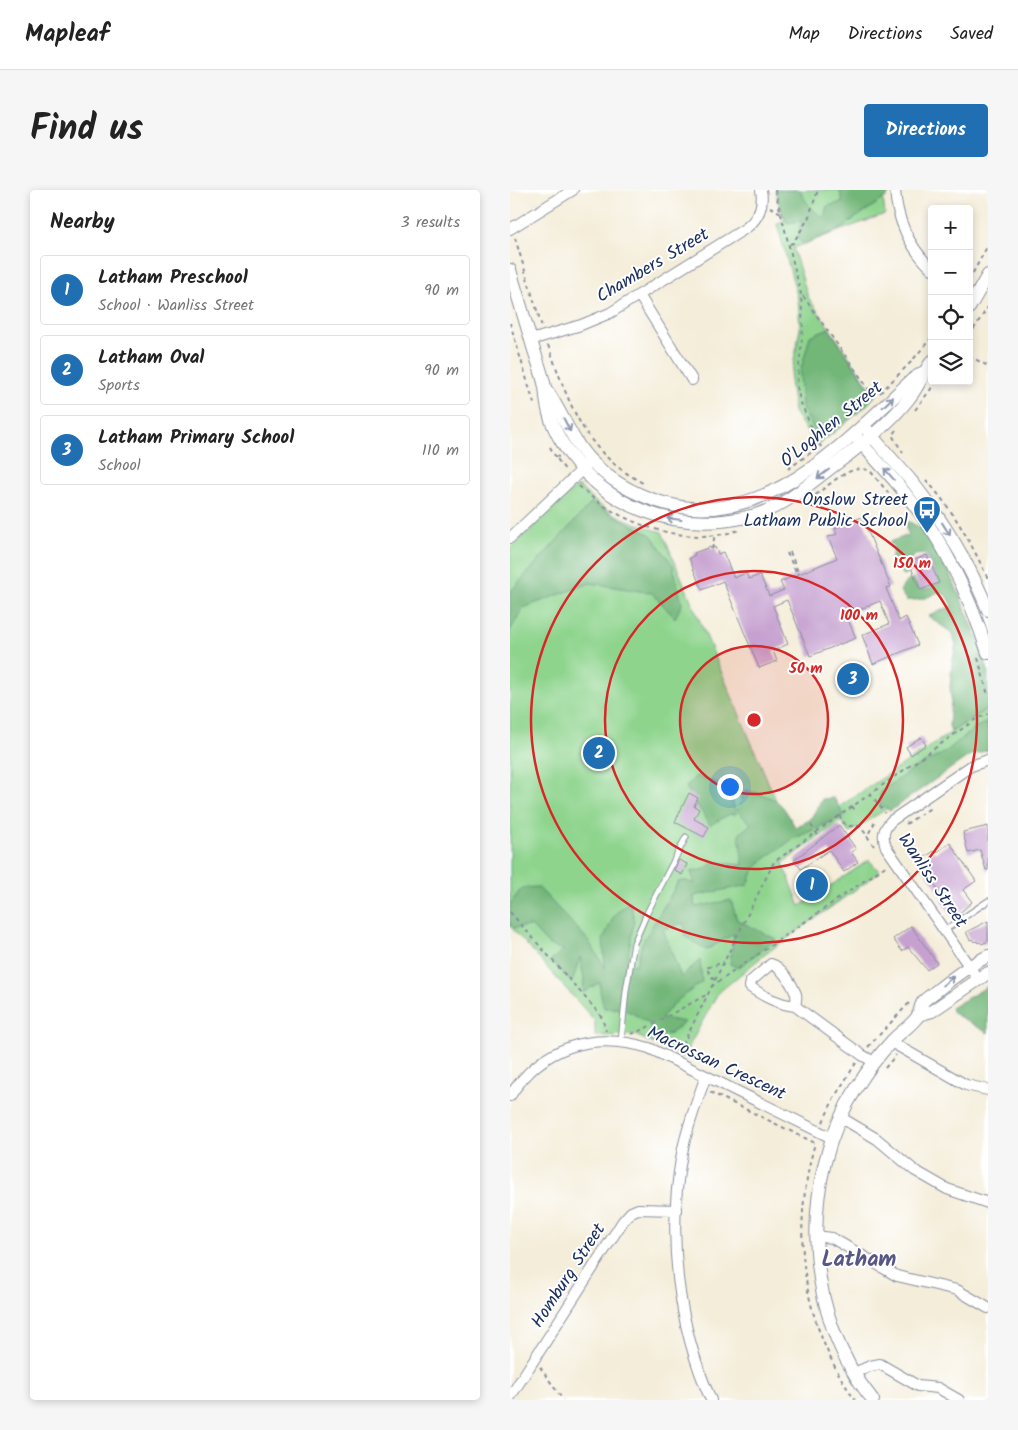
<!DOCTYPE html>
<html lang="en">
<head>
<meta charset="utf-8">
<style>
	:root { --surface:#fff; --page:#f6f6f6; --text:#222; --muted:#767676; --line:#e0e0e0; --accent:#1f6fb2 }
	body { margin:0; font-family:Kalam,sans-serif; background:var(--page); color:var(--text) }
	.controls { position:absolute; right:15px; top:15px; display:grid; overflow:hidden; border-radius:5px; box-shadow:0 2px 8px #0003 }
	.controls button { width:45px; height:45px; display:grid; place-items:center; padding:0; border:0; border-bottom:1px solid var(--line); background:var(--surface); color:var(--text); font:25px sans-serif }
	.you { position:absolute; left:219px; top:596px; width:18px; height:18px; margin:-12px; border:4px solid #fff; border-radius:50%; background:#1a73e8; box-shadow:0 0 0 8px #1a73e833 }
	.badge { display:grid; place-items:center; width:32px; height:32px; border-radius:50%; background:var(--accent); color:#fff; font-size:16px; font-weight:700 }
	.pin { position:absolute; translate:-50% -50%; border:2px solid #fff; box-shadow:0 1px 5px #0006 }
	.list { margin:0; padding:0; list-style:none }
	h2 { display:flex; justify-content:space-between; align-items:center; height:65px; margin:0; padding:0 20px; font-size:21px }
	h2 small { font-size:16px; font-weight:400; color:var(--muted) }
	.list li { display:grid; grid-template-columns:32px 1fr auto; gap:15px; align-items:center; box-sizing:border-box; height:70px; margin:0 10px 10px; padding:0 10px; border:1px solid var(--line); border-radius:5px }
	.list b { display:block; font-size:19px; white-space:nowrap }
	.list p { margin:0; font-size:16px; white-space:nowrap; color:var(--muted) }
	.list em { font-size:16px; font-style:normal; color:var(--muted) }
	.icon { flex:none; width:28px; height:28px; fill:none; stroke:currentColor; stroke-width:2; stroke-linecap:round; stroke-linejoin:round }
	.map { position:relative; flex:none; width:478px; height:1210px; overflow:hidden; border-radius:5px }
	header { display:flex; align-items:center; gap:30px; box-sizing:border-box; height:70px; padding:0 25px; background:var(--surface); border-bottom:1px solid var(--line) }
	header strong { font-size:24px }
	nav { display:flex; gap:28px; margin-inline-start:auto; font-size:18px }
	.intro { display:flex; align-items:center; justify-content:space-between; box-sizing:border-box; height:120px; padding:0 30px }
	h1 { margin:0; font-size:35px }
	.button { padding:12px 22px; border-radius:5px; background:var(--accent); color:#fff; font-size:18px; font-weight:700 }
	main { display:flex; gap:30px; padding:0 30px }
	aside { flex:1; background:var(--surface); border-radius:5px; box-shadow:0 2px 8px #0003 }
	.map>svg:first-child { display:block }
	.green { fill:#8ed48d; stroke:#548276 }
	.forest { fill:#72b678; stroke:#46726b }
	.building { fill:#c6a1d0 }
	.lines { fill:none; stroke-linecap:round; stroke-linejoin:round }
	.service-casing { stroke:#888e9c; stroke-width:7 }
	.minor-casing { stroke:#888e9c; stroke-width:12 }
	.tertiary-casing { stroke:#888e9c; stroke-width:14 }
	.path { stroke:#888e9c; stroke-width:2; stroke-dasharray:4 4; stroke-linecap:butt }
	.service { stroke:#fff; stroke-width:5 }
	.minor { stroke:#fff; stroke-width:10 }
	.tertiary { stroke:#fff; stroke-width:12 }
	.oneway { stroke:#8d97ae }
	.ring { fill:none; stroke:#d62828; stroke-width:2.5 }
	.labels { text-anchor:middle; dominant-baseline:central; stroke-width:4; stroke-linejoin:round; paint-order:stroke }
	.street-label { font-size:18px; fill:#1b2f5e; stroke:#fff }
	.poi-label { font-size:18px; fill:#1b2f5e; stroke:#fff; text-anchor:end }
	.district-label { font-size:22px; font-weight:bold; fill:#575786; stroke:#fff }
	.centre { fill:#d62828; stroke:#fff; stroke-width:2.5 }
	.ring-label { font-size:15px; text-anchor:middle; font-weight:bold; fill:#d62828; stroke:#fff; stroke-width:4; stroke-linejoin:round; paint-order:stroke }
</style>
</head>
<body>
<header>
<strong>Mapleaf</strong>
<nav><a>Map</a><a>Directions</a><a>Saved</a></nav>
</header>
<div class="intro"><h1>Find us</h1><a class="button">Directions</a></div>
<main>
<aside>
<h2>Nearby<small>3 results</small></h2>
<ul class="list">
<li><span class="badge">1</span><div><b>Latham Preschool</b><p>School · Wanliss Street</p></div><em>90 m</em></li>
<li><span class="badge">2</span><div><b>Latham Oval</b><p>Sports</p></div><em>90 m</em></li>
<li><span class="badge">3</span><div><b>Latham Primary School</b><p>School</p></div><em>110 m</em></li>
</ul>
</aside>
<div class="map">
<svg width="478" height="1210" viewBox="0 0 478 1210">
	<rect width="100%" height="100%" fill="#fff"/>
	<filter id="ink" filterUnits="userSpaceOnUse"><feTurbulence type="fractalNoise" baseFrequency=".02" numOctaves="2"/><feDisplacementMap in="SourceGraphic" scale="10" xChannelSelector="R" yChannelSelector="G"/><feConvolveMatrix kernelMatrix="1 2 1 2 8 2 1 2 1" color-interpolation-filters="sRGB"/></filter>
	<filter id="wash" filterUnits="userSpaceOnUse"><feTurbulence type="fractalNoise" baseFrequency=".0096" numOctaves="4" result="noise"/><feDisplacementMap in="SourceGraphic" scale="20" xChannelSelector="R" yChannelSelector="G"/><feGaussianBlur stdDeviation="1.12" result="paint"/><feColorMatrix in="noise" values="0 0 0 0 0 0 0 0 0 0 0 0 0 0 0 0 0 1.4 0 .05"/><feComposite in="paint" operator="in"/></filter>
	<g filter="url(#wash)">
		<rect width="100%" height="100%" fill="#f4edd9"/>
		<!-- green -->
		<g class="green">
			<polygon points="267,0 372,0 375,24 283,58 298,107 365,205 338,231 307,256 284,222 280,190 290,139 288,109 267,34 275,29"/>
			<path d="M66,297H70C92,322 121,333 152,342L282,648L478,518V560L460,565L339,643L331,631L273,673L290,716L359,670L370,682L254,765L208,803L173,867L125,845L85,846V831L0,736V358Z"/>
		</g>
		<!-- forest -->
		<g class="forest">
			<path d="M265,0H290C295,12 303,21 314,28L317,16L333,12L330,2L332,0H378V6L341,31L335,37L295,54L288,50L291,31L277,33L271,21Z"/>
			<polygon points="319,138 365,206 355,217 311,253 292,218 290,183 300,146"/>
			<polygon points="81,313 141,345 163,375 172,414 165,428 142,403 80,393 13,418 0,441 0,402"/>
			<path d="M396,330L415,340L431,365L445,395L472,458L478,481V518L441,542L439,535L441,509L440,497L442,475L446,454L442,443L418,426L442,416L436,405L428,402C417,408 408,411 396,410L390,401L395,393L403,388L409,399H418L428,393L419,368L415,364L405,365L398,371L401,381L393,386L381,369L384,358L379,352L399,345L396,339Z"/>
			<polygon points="478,532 478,560 460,565 380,621 370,614 370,602 404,578 434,563 466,537"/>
			<polygon points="186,586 217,597 221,606 226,624 220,624 200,635 176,597"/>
			<path d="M235,600C267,609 269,607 285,637L300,630L312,609L324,608L334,626L283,649L253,670L243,682L238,695L184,706L185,717L221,710L227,730L266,749L228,778L220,774L224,744L196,760L175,746L174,733L153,739L171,787L190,770L192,792L169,809L151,828L175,832L160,844L141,846L140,834C122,823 116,817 94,818L90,801V792L73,803L74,789L70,767L62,793L41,770L54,760L39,755L21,736L4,738L0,734V714L12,698L28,697L78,750L95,778L93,749L105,724L120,711L124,730L117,773L126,775L132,753L169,691H177L185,694L181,682L195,679L203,672L233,675L229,644L241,634L227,621Z"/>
			<polygon points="478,796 478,843 443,823 441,818"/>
		</g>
		<g id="blocks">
			<!-- building -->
			<g class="building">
				<polygon points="352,327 381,397 376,398 389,431 396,427 408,455 363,474 352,445 379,434 370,411 336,425 346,448 300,466 277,410 263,416 278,454 263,461 267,471 249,478 213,391 192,400 179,368 185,365 184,363 200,357 201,359 205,357 208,364 213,362 224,388 236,383 239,389 250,385 259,406 274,400 270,392 327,368 318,347 327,344 325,338"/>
				<polygon points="417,365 429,393 410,400 399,372"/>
				<polygon points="411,547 416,555 401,565 396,557"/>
				<polygon points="179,603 188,608 184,616 189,619 184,629 199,637 194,647 165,632"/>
				<polygon points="329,635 346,659 341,662 348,672 334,682 319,660 291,679 284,670"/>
				<polygon points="478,636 478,680 476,680 470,660 458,663 453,642"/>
				<polygon points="440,653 466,691 453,700 462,712 444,728 434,716 432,711 434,708 410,674 410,671 424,661 425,663"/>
				<polygon points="169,670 177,674 172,685 164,680"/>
				<polygon points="478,731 478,751 472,754 470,752 468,753 467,751 464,752 462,749 460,750 456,742"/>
				<polygon points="401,736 427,773 417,780 398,757 392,761 383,749"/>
			</g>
		</g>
	</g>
	<g filter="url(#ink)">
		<use href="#blocks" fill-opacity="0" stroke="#888e9c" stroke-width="1"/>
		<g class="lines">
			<defs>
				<g id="service">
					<polyline points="435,740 478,711"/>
					<polyline points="111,851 116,801 124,753 137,723 176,647"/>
				</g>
				<g id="minor">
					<path d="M385,0C387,30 400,58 422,79"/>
					<polyline points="0,39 63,0"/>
					<polyline points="129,105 182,190"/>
					<path d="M21,150L71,135L100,123L236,38C249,28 254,16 251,0"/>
					<polyline points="0,348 77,275"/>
					<path d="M468,789L376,657C372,646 373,640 381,631L461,576L478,570"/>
					<path d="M285,816C286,812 287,808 286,804C282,794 272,777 261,774L241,791L240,797C255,807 268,814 285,816L352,865L364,872"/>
					<polyline points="381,852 456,895 478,900"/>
					<path d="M196,886C187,911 177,937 172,963C157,1045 167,1134 201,1210"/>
					<path d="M0,906C32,856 83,841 139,858L322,948"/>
					<polyline points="330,927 367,949 404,980 437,999 478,1013"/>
					<polyline points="306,1046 322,1048 387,1086 447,1100 478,1118"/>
					<polyline points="344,1183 360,1176 370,1174 408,1196 428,1198 449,1210"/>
					<polyline points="0,1207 113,1031 121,1022 128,1019 166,1020"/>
				</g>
				<g id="tertiary">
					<path d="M0,80C8,106 15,131 23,157C27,170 32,183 35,197C36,204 36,212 38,219C40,230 47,245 53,254C93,318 164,343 237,327C268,321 294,298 318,280C347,258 378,236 400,207C409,196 413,183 422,171"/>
					<polyline points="459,118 478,85"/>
					<path d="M38,202C53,225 63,253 82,272C101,291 122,303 147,311C251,346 333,253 402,190L412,183"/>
					<path d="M358,241C372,259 388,275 403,293C434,332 459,373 478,420"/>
					<path d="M347,248C361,265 376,280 390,297C432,347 458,401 478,463"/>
					<polyline points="408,825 422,821 478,783"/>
					<path d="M363,1210C293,1125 288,989 347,897C357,881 368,866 381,852C389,843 401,836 408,826C410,822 410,816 413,812C416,808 422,805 425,802C442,788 458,776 478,766"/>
				</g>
			</defs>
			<!-- service casing -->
			<use href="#service" class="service-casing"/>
			<!-- minor casing -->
			<use href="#minor" class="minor-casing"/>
			<!-- tertiary casing -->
			<use href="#tertiary" class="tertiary-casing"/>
			<!-- path -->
			<g class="path">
				<polyline points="265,0 291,104 293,139 287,195 290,211 304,243 302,244 312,258"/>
				<polyline points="260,17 271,23"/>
				<polyline points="5,48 32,137"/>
				<polyline points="280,54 283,53 298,29 308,0"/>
				<polyline points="459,90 478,55"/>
				<polyline points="293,106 365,208"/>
				<polyline points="0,133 25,217"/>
				<polyline points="459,146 478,117"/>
				<path d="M38,155C60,215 73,261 133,293"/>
				<polyline points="459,166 478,176"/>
				<polyline points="370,203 401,172 422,147"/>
				<polyline points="405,220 427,191"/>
				<polyline points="386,240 382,245 393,263"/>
				<polyline points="40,257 45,266"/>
				<polyline points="49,267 45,266 56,281"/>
				<polyline points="278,279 306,259"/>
				<path d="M416,290C442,318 462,354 478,389"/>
				<path d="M69,296C107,333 176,358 229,340"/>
				<path d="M299,310C314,300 343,269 361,282L391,318"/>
				<polyline points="202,359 205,344"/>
				<polyline points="280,362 289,384"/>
				<polyline points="277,363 287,384 289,383"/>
				<polyline points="468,468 478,505"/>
				<polyline points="360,603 375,623"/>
				<polyline points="342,616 346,622"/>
				<polyline points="329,625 336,636 349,636 357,645"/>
				<polyline points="396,634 419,619 421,615"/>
				<polyline points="301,635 309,647"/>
				<polyline points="364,656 357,646 365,632 367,633"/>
				<polyline points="0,722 87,821 92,828 96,841"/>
				<polyline points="204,790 196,778 214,772"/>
				<polyline points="201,797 377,675"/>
				<polyline points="121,844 134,839 196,805"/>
				<polyline points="358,857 401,811"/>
				<polyline points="169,862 264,672 466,529 478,524"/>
				<polyline points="375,878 386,865"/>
				<path d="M200,902L305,953C280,1043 291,1132 345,1210"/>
				<polyline points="313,932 324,908 346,873"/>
				<polyline points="30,1177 53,1210"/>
			</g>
			<!-- service -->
			<use href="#service" class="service"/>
			<!-- minor -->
			<use href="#minor" class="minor"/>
			<!-- tertiary -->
			<use href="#tertiary" class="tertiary"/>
		</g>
		<!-- one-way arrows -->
		<defs><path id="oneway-shaft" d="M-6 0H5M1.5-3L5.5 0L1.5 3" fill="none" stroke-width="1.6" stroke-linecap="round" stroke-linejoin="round" transform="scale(1.25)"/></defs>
		<g class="oneway">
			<use href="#oneway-shaft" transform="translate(378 212) rotate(-44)"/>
			<use href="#oneway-shaft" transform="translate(57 235) rotate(63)"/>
			<use href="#oneway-shaft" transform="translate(313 284) rotate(143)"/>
			<use href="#oneway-shaft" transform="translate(379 284) rotate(-131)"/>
			<use href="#oneway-shaft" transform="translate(164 329) rotate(-172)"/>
			<use href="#oneway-shaft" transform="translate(436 339) rotate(58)"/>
			<use href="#oneway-shaft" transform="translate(438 791) rotate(-39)"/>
		</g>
	</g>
	<!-- distance rings -->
	<circle cx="244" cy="530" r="74" fill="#d62828" fill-opacity=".12"/>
	<g class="ring">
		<circle cx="244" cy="530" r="74"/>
		<circle cx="244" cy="530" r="149"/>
		<circle cx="244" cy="530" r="223"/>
	</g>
	<!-- icons -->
	<defs>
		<symbol id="bus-pin" viewBox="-11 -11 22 30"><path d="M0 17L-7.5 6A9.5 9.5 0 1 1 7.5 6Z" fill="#1f6fb2" stroke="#fff"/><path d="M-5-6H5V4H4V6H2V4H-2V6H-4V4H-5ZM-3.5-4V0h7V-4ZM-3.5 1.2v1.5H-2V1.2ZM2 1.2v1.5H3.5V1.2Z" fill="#fff"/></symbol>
	</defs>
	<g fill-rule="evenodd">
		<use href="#bus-pin" x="401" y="304" width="32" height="43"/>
	</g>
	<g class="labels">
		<!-- street labels -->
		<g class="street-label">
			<text transform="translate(143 76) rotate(-31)">Chambers Street</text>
			<text transform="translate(322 235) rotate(-39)">O'Loghlen Street</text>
			<text transform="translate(422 691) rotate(56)">Wanliss Street</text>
			<text transform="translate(206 874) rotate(25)">Macrossan Crescent</text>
			<text transform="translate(59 1086) rotate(-57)">Homburg Street</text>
		</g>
		<!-- poi labels -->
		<g class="poi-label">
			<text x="398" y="310">Onslow Street<tspan x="398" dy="21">Latham Public School</tspan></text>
		</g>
		<!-- district labels -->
		<g class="district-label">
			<text x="349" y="1070">Latham</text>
		</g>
	</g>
	<circle cx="244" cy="530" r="8" class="centre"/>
	<g class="ring-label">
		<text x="402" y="378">150 m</text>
		<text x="349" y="430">100 m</text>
		<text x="296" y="483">50 m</text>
	</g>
</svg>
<div class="controls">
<button>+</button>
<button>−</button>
<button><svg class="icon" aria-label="locate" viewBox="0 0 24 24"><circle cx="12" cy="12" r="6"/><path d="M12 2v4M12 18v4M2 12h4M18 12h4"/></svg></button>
<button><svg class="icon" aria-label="layers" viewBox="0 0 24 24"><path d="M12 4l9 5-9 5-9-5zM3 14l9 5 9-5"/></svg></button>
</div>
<div class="you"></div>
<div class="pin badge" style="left:302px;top:695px">1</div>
<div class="pin badge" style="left:89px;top:563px">2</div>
<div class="pin badge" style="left:343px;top:489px">3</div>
</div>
</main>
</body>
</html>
